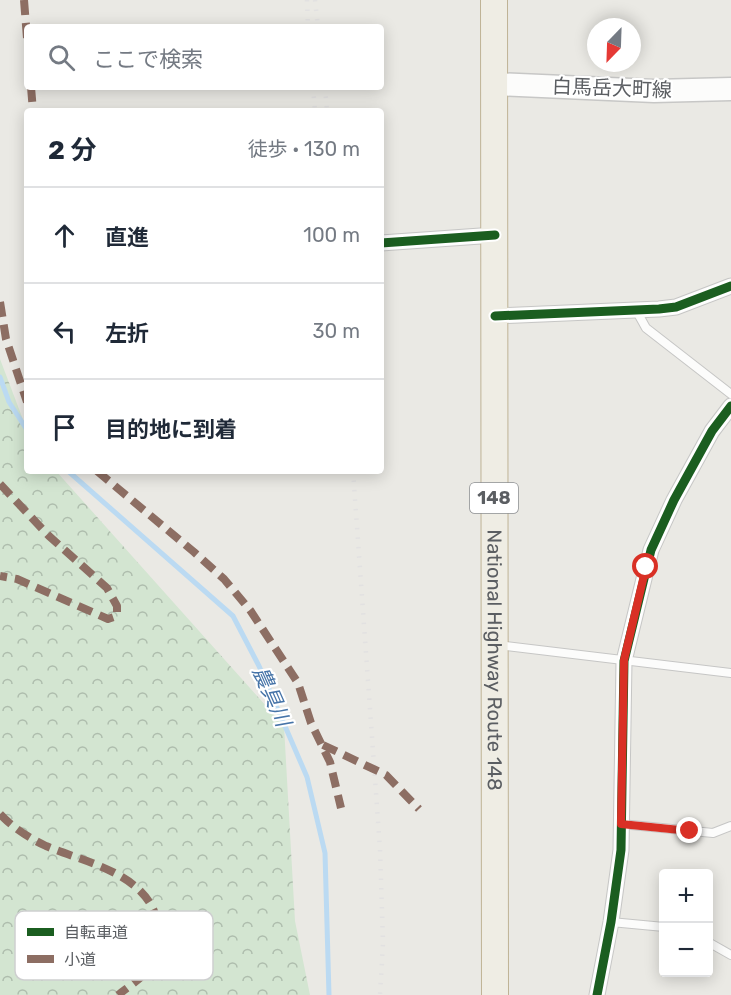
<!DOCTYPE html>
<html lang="ja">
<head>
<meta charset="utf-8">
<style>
	:root { --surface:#fff; --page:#f6f6f7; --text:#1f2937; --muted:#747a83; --line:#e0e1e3 }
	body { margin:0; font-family:Rubik,"Noto Sans JP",sans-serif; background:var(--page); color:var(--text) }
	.controls { position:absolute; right:18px; bottom:18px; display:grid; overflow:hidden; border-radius:6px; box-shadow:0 3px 15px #0003 }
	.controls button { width:54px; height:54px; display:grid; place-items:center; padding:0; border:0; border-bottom:2px solid var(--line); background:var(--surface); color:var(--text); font:30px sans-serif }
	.compass { position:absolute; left:587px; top:18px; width:54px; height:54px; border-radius:50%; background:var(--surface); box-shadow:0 3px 15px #0003; rotate:203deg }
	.stop { position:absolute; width:18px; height:18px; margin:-14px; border:4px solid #d93025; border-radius:50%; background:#fff }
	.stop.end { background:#d93025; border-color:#fff; box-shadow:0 2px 6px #0008 }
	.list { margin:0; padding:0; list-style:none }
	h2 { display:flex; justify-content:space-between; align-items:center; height:78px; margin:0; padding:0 24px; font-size:26px }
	h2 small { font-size:20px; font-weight:400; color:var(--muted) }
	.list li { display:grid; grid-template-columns:39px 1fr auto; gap:18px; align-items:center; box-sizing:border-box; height:96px; padding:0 24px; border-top:2px solid var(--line) }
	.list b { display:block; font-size:22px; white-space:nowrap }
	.list em { font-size:20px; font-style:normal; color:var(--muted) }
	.icon { flex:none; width:33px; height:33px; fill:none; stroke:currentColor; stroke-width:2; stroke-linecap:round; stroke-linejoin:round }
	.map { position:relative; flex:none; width:731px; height:995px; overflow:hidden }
	.search { position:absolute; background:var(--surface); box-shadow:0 3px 15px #0003; left:24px; top:24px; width:360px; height:66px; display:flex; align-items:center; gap:15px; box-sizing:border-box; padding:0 21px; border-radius:6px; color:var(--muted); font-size:22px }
	.panel { position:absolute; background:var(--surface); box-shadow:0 3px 15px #0003; left:24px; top:108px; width:360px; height:366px; border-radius:6px }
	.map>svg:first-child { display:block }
	.forest { fill:url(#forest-crowns) }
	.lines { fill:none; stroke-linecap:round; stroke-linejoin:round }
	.stream { stroke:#bbdaf2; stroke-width:5 }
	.service-casing { stroke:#c6c6c5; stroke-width:10 }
	.minor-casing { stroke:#c6c6c5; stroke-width:17 }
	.secondary-casing { stroke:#c7c7c6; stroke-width:25 }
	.trunk-casing { stroke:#bfb395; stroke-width:28 }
	.service { stroke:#fcfcfb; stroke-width:8 }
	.minor { stroke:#fcfcfb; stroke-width:15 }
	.secondary { stroke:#fcfcfb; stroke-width:22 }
	.trunk { stroke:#efede4; stroke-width:26 }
	.rail { stroke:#e2e1e1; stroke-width:4.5; stroke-dasharray:1.5 8; stroke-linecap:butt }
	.quiet { stroke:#8d6e63; stroke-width:8; stroke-dasharray:15 8; stroke-linecap:butt }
	.cycleway-casing { stroke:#fff; stroke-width:13 }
	.cycleway { stroke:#1b5e20; stroke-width:9 }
	.route { stroke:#d93025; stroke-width:8 }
	.labels { text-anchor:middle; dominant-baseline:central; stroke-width:4.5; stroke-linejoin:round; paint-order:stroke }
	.shield { fill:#fff; stroke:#8c8e91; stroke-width:1.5 }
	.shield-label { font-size:18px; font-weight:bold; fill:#5b5e62 }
	.street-label { font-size:20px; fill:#5b5e62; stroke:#fff }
	.water-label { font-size:21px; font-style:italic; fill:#4674a8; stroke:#fff }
	.key { fill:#fff; stroke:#cecfd0; stroke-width:1.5 }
	.key-label { font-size:16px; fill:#5b5e62 }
</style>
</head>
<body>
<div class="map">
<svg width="731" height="995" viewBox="0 0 731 995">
	<defs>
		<pattern id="forest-crowns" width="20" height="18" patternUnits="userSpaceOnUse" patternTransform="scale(1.5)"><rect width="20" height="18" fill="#d3e5d1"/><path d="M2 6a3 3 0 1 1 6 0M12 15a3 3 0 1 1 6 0" fill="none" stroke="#aebdad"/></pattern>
	</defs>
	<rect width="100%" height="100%" fill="#eae9e4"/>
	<!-- forest -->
	<polygon class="forest" points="0,359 27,430 27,471 56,471 284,726 295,921 310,995 0,995"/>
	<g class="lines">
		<!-- stream -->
		<g class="stream">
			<polyline points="0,377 9,402 27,430"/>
			<polyline points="68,471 233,616 259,666 307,777 325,853 329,995"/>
		</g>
		<defs>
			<g id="service">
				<polyline points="636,310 646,328 731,394"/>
				<polyline points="498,645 731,673"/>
				<polyline points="621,824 713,833 731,826"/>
				<polyline points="611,922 664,927"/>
				<polyline points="708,942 731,955"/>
			</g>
			<g id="minor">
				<polyline points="381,243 495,235"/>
				<polyline points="495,316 659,309 676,307 731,286"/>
				<polyline points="597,995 611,922 621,850 624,661 651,550 674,500 712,431 731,406"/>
			</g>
			<polyline id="secondary" points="494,84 654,91 731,89"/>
			<g id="trunk">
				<path id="s1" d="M494,0L495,995"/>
			</g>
		</defs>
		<!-- service casing -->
		<use href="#service" class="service-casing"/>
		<!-- minor casing -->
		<use href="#minor" class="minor-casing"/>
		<!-- secondary casing -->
		<use href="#secondary" class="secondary-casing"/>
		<!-- trunk casing -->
		<use href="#trunk" class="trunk-casing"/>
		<!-- service -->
		<use href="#service" class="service"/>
		<!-- minor -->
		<use href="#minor" class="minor"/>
		<!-- secondary -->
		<use href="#secondary" class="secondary"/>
		<!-- trunk -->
		<use href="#trunk" class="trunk"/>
		<!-- rail -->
		<g class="rail">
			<polyline points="307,0 308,27"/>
			<polyline points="315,0 318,27"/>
			<polyline points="313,87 315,111"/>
			<polyline points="325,87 327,111"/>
			<polyline points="353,471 380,849 383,943 380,995"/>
		</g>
		<!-- quiet -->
		<g class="quiet">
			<polyline points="24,0 27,38"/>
			<polyline points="31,87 33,111"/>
			<polyline points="0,302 6,339 27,402"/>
			<polyline points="97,471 194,552 224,579 250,610 298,683 311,723 330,762 341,808"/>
			<polyline points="0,484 49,536 107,588 117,606 117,616 108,619 17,579 0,576"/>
			<polyline points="323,745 386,775 419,809"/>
			<path d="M0,814C12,827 29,838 46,846C86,863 148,873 158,924C161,939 160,950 152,964C146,976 129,986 118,995"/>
		</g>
		<defs>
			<g id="cycleway">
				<polyline points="381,243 495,235"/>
				<polyline points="495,316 659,309 676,307 731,286"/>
				<polyline points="597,995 611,922 621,850 624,661 651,550 674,500 712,431 731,406"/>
			</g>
		</defs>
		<!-- cycleway casing -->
		<use href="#cycleway" class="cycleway-casing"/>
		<!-- cycleway -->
		<use href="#cycleway" class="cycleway"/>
	</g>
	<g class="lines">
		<!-- route -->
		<polyline class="route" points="646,567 624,660 621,824 690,831"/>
	</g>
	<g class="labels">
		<!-- shield labels -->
		<rect class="shield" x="470" y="483" width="48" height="30" rx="4.5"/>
		<g class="shield-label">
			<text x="494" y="498">148</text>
		</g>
		<!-- street labels -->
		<g class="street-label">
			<text transform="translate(612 88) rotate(2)">白馬岳大町線</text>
			<text stroke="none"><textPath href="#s1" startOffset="660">National Highway Route 148</textPath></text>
		</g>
		<!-- water labels -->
		<g class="water-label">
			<text transform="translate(272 696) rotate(66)">農具川</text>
		</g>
	</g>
	<!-- legend -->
	<rect x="15" y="911" width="198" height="69" rx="9" class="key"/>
	<rect x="27" y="928" width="27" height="8" fill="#1b5e20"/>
	<rect x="27" y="955" width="27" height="8" fill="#8d6e63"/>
	<g class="key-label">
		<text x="64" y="938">自転車道</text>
		<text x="64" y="965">小道</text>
	</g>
</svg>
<div class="controls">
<button>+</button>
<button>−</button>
</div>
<svg class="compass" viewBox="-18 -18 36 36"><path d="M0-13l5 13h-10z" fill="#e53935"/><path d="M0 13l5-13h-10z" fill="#747a83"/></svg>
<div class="stop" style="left:646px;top:567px"></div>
<div class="stop end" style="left:690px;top:831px"></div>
<div class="search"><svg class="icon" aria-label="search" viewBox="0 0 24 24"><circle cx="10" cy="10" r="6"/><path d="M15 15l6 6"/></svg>ここで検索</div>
<section class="panel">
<h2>2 分<small>徒歩 · 130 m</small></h2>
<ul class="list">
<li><svg class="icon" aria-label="ahead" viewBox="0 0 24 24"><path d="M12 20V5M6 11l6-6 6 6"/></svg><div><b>直進</b></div><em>100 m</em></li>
<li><svg class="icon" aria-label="left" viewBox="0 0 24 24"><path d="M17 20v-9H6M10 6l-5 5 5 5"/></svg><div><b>左折</b></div><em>30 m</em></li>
<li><svg class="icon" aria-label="arrive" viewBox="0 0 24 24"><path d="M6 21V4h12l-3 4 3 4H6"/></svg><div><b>目的地に到着</b></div></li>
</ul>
</section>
</div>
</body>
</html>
